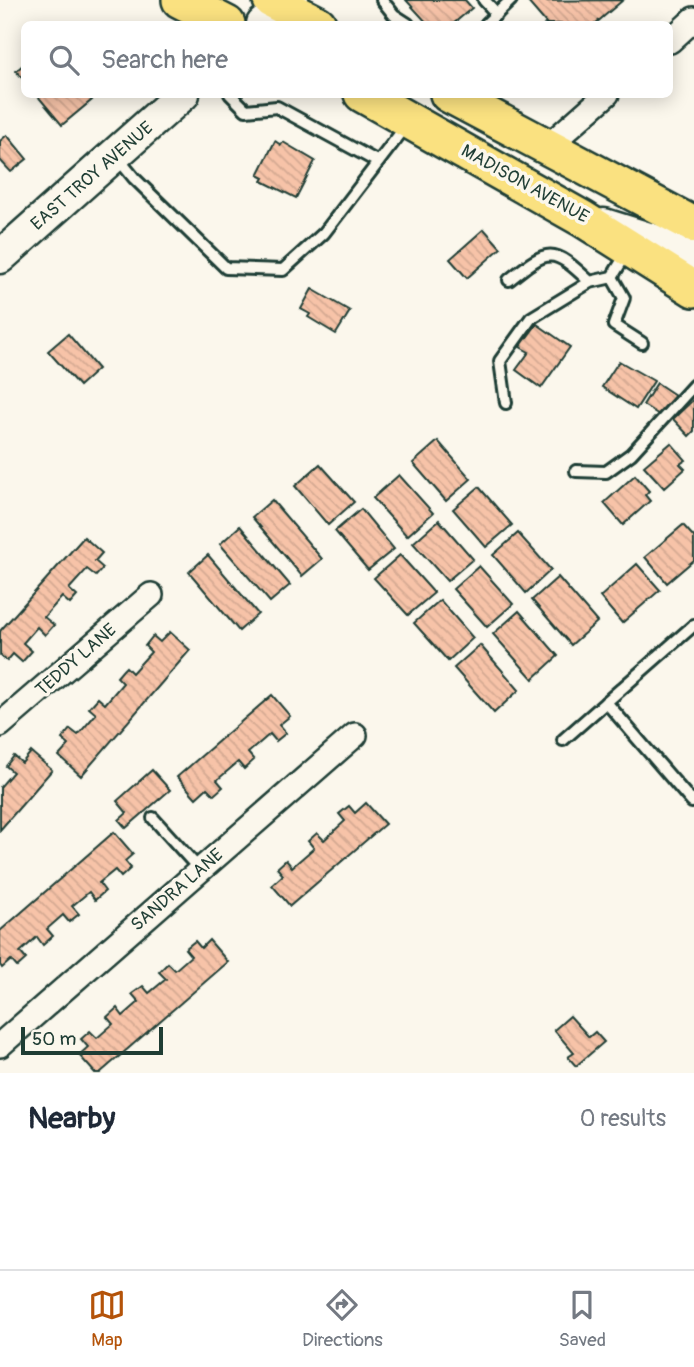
<!DOCTYPE html>
<html lang="en">
<head>
<meta charset="utf-8">
<style>
	:root { --surface:#fff; --page:#f2f2f3; --text:#1f2937; --muted:#747a83; --line:#e0e1e3; --accent:#b45309 }
	body { margin:0; font-family:Pangolin,sans-serif; background:var(--page); color:var(--text) }
	.scale { position:absolute; left:21px; bottom:18px; width:142px; box-sizing:border-box; padding-left:7px; border:4px solid #1f3d34; border-top:0; font-size:19px; line-height:24px; white-space:nowrap; color:#1f3d34; -webkit-text-stroke:5px #fbf7ec; paint-order:stroke }
	.list { margin:0; padding:0; list-style:none }
	h2 { display:flex; justify-content:space-between; align-items:center; height:91px; margin:0; padding:0 28px; font-size:30px }
	h2 small { font-size:23px; font-weight:400; color:var(--muted) }
	.icon { flex:none; width:38px; height:38px; fill:none; stroke:currentColor; stroke-width:2; stroke-linecap:round; stroke-linejoin:round }
	.map { position:relative; flex:none; width:694px; height:1073px; overflow:hidden }
	.search { position:absolute; background:var(--surface); box-shadow:0 4px 18px #0003; left:21px; right:21px; top:21px; height:77px; display:flex; align-items:center; gap:18px; box-sizing:border-box; padding:0 24px; border-radius:10px; color:var(--muted); font-size:26px }
	.sheet { height:196px; background:var(--surface) }
	nav { display:flex; justify-content:space-around; align-items:center; box-sizing:border-box; height:98px; border-top:2px solid var(--line); background:var(--surface); font-size:19px; color:var(--muted) }
	nav a { display:grid; justify-items:center; gap:4px }
	nav .on { color:var(--accent) }
	.map>svg:first-child { display:block }
	.building { fill:url(#building-back-hatch); stroke:#1f3d34; stroke-width:2 }
	.lines { fill:none; stroke-linecap:round; stroke-linejoin:round }
	.lane-casing { stroke:#1f3d34; stroke-width:16 }
	.street-casing { stroke:#1f3d34; stroke-width:28 }
	.secondary-casing { stroke:#1f3d34; stroke-width:37 }
	.primary-casing { stroke:#1f3d34; stroke-width:40 }
	.lane { stroke:#fbf7ec; stroke-width:10 }
	.street { stroke:#fbf7ec; stroke-width:23 }
	.secondary { stroke:#fbf7ec; stroke-width:32 }
	.primary { stroke:#fae180; stroke-width:35 }
	.labels { text-anchor:middle; dominant-baseline:central; stroke-width:7; stroke-linejoin:round; paint-order:stroke }
	.street-label { font-size:18px; fill:#1f3d34; stroke:#fbf7ec }
</style>
</head>
<body>
<div class="map">
<svg width="694" height="1073" viewBox="0 0 694 1073">
	<defs>
		<pattern id="building-back-hatch" width="6" height="6" patternUnits="userSpaceOnUse" patternTransform="scale(1.75)"><rect width="6" height="6" fill="#f7c3a8"/><path d="M-1 5l2 2M0 0l6 6M5-1l2 2" fill="none" stroke="#d3a891"/></pattern>
	</defs>
	<rect width="100%" height="100%" fill="#fbf7ec"/>
	<filter id="ink" filterUnits="userSpaceOnUse"><feTurbulence type="fractalNoise" baseFrequency=".0143" numOctaves="2"/><feDisplacementMap in="SourceGraphic" scale="14" xChannelSelector="R" yChannelSelector="G"/><feConvolveMatrix kernelMatrix="1 2 1 2 8 2 1 2 1" color-interpolation-filters="sRGB"/></filter>
	<g filter="url(#ink)">
		<!-- building -->
		<g class="building">
			<polygon points="406,0 465,0 472,8 453,24 428,24"/>
			<polygon points="623,0 595,24 545,24 546,23 527,1"/>
			<polygon points="24,64 24,80 16,71"/>
			<polygon points="36,94 87,94 92,100 62,125"/>
			<polygon points="7,135 27,159 11,172 0,160 0,141"/>
			<polygon points="275,141 281,145 283,142 315,161 296,198 262,181 264,178 258,175"/>
			<polygon points="484,229 501,248 467,278 450,259"/>
			<polygon points="312,289 350,311 336,334 308,317 310,314 301,309"/>
			<polygon points="537,324 570,347 541,388 516,370 529,352 520,347"/>
			<polygon points="68,334 98,369 79,386 48,351"/>
			<polygon points="619,361 654,381 636,409 602,387"/>
			<polygon points="657,383 675,395 661,416 643,405"/>
			<polygon points="694,399 694,431 689,436 673,419"/>
			<polygon points="438,441 471,479 446,501 413,463"/>
			<polygon points="671,443 686,460 680,464 685,469 664,488 644,466"/>
			<polygon points="320,464 354,502 328,525 295,486"/>
			<polygon points="399,475 433,513 407,536 373,498"/>
			<polygon points="635,475 649,491 645,495 650,501 623,525 604,503"/>
			<polygon points="479,487 512,525 486,547 453,509"/>
			<polygon points="272,500 322,559 302,576 252,517"/>
			<polygon points="361,509 394,549 368,570 335,531"/>
			<polygon points="439,520 473,559 447,581 413,543"/>
			<polygon points="683,525 694,537 694,560 667,583 645,557"/>
			<polygon points="240,526 290,585 270,602 220,544"/>
			<polygon points="518,533 551,570 526,593 493,555"/>
			<polygon points="84,537 102,553 95,561 103,568 96,576 87,569 69,589 77,596 70,604 62,597 44,617 54,625 45,635 37,627 23,643 32,651 22,662 13,654 7,661 0,655 0,631"/>
			<polygon points="208,555 258,614 239,631 189,572"/>
			<polygon points="400,555 434,593 408,615 374,578"/>
			<polygon points="637,564 660,590 622,623 600,597"/>
			<polygon points="479,566 513,604 487,627 453,589"/>
			<polygon points="558,577 597,622 571,645 532,600"/>
			<polygon points="440,600 473,638 448,661 414,623"/>
			<polygon points="519,611 558,656 533,679 493,634"/>
			<polygon points="170,632 190,650 81,776 59,756 69,745 62,739 70,729 78,735 96,714 89,708 98,698 105,704 123,683 117,677 123,670 126,667 132,673 151,652 145,646 153,636 160,642"/>
			<polygon points="480,645 519,690 494,713 454,668"/>
			<polygon points="272,695 290,716 279,725 286,733 276,741 270,734 248,753 254,760 244,769 238,762 217,780 223,787 214,795 207,788 196,798 177,777"/>
			<polygon points="31,752 52,770 0,830 0,787 13,772 6,766 14,756 22,763"/>
			<polygon points="152,770 170,790 126,828 119,820 127,813 117,801"/>
			<polygon points="366,803 385,824 290,906 272,885 283,875 277,868 286,860 292,867 314,848 308,841 317,833 324,840 345,821 339,814 349,806 355,813"/>
			<polygon points="114,832 133,854 125,861 131,868 121,877 115,870 99,883 105,891 95,900 89,892 72,906 79,914 69,922 63,915 47,929 53,936 43,945 37,937 20,952 26,959 17,967 11,960 2,968 0,965 0,931"/>
			<polygon points="209,940 228,962 100,1073 95,1073 79,1055 88,1047 81,1039 90,1031 97,1038 113,1024 107,1017 117,1008 123,1016 139,1002 132,994 143,986 149,993 166,979 159,972 168,963 175,970 191,956 185,949 195,941 201,948"/>
			<polygon points="570,1016 589,1037 595,1032 604,1042 576,1066 568,1057 574,1053 554,1030"/>
		</g>
		<g class="lines">
			<defs>
				<g id="lane">
					<polyline points="382,0 394,15 408,24"/>
					<polyline points="484,0 497,14"/>
					<polyline points="486,24 511,0"/>
					<polyline points="230,94 246,110 277,107 378,162"/>
					<polyline points="116,156 134,178 226,268 283,270 324,233 406,126"/>
					<polyline points="612,277 624,298 614,325 642,343"/>
					<path d="M509,280C549,248 552,246 590,282L612,277L628,251"/>
					<polyline points="506,403 500,361 531,318 590,282"/>
					<polyline points="576,471 606,472 631,454 694,385"/>
					<polyline points="606,702 692,802 694,800"/>
					<polyline points="563,740 694,625"/>
					<polyline points="153,818 200,870"/>
				</g>
				<g id="street">
					<polyline points="670,41 694,19"/>
					<polyline points="547,147 607,94"/>
					<polyline points="0,725 151,595"/>
					<polyline points="0,1045 355,735"/>
				</g>
				<g id="secondary">
					<polyline points="263,24 292,0"/>
					<polyline points="604,225 671,246 694,258"/>
					<polyline points="0,257 183,94"/>
				</g>
				<g id="primary">
					<polyline points="180,0 227,24"/>
					<polyline points="271,0 318,24"/>
					<polyline points="362,94 583,219 694,289"/>
					<polyline points="448,94 694,225"/>
				</g>
			</defs>
			<!-- lane casing -->
			<use href="#lane" class="lane-casing"/>
			<!-- street casing -->
			<use href="#street" class="street-casing"/>
			<!-- secondary casing -->
			<use href="#secondary" class="secondary-casing"/>
			<!-- primary casing -->
			<use href="#primary" class="primary-casing"/>
			<!-- lane -->
			<use href="#lane" class="lane"/>
			<!-- street -->
			<use href="#street" class="street"/>
			<!-- secondary -->
			<use href="#secondary" class="secondary"/>
			<!-- primary -->
			<use href="#primary" class="primary"/>
		</g>
	</g>
	<g class="labels">
		<!-- street labels -->
		<g class="street-label">
			<text transform="translate(92 176) rotate(-41)">EAST TROY AVENUE</text>
			<text transform="translate(525 184) rotate(29)">MADISON AVENUE</text>
			<text transform="translate(76 660) rotate(-41)">TEDDY LANE</text>
			<text transform="translate(177 890) rotate(-41)">SANDRA LANE</text>
		</g>
	</g>
</svg>
<div class="scale">50 m</div>
<div class="search"><svg class="icon" aria-label="search" viewBox="0 0 24 24"><circle cx="10" cy="10" r="6"/><path d="M15 15l6 6"/></svg>Search here</div>
</div>
<section class="sheet">
<h2>Nearby<small>0 results</small></h2>
<ul class="list">
</ul>
</section>
<nav>
<a class="on"><svg class="icon" aria-label="map" viewBox="0 0 24 24"><path d="M3 6l6-2 6 2 6-2v14l-6 2-6-2-6 2zM9 4v14M15 6v14"/></svg>Map</a>
<a><svg class="icon" aria-label="directions" viewBox="0 0 24 24"><path d="M12 3l9 9-9 9-9-9zM9 14v-3h6M13 9l2 2-2 2"/></svg>Directions</a>
<a><svg class="icon" aria-label="saved" viewBox="0 0 24 24"><path d="M7 4h10v16l-5-4-5 4z"/></svg>Saved</a>
</nav>
</body>
</html>
